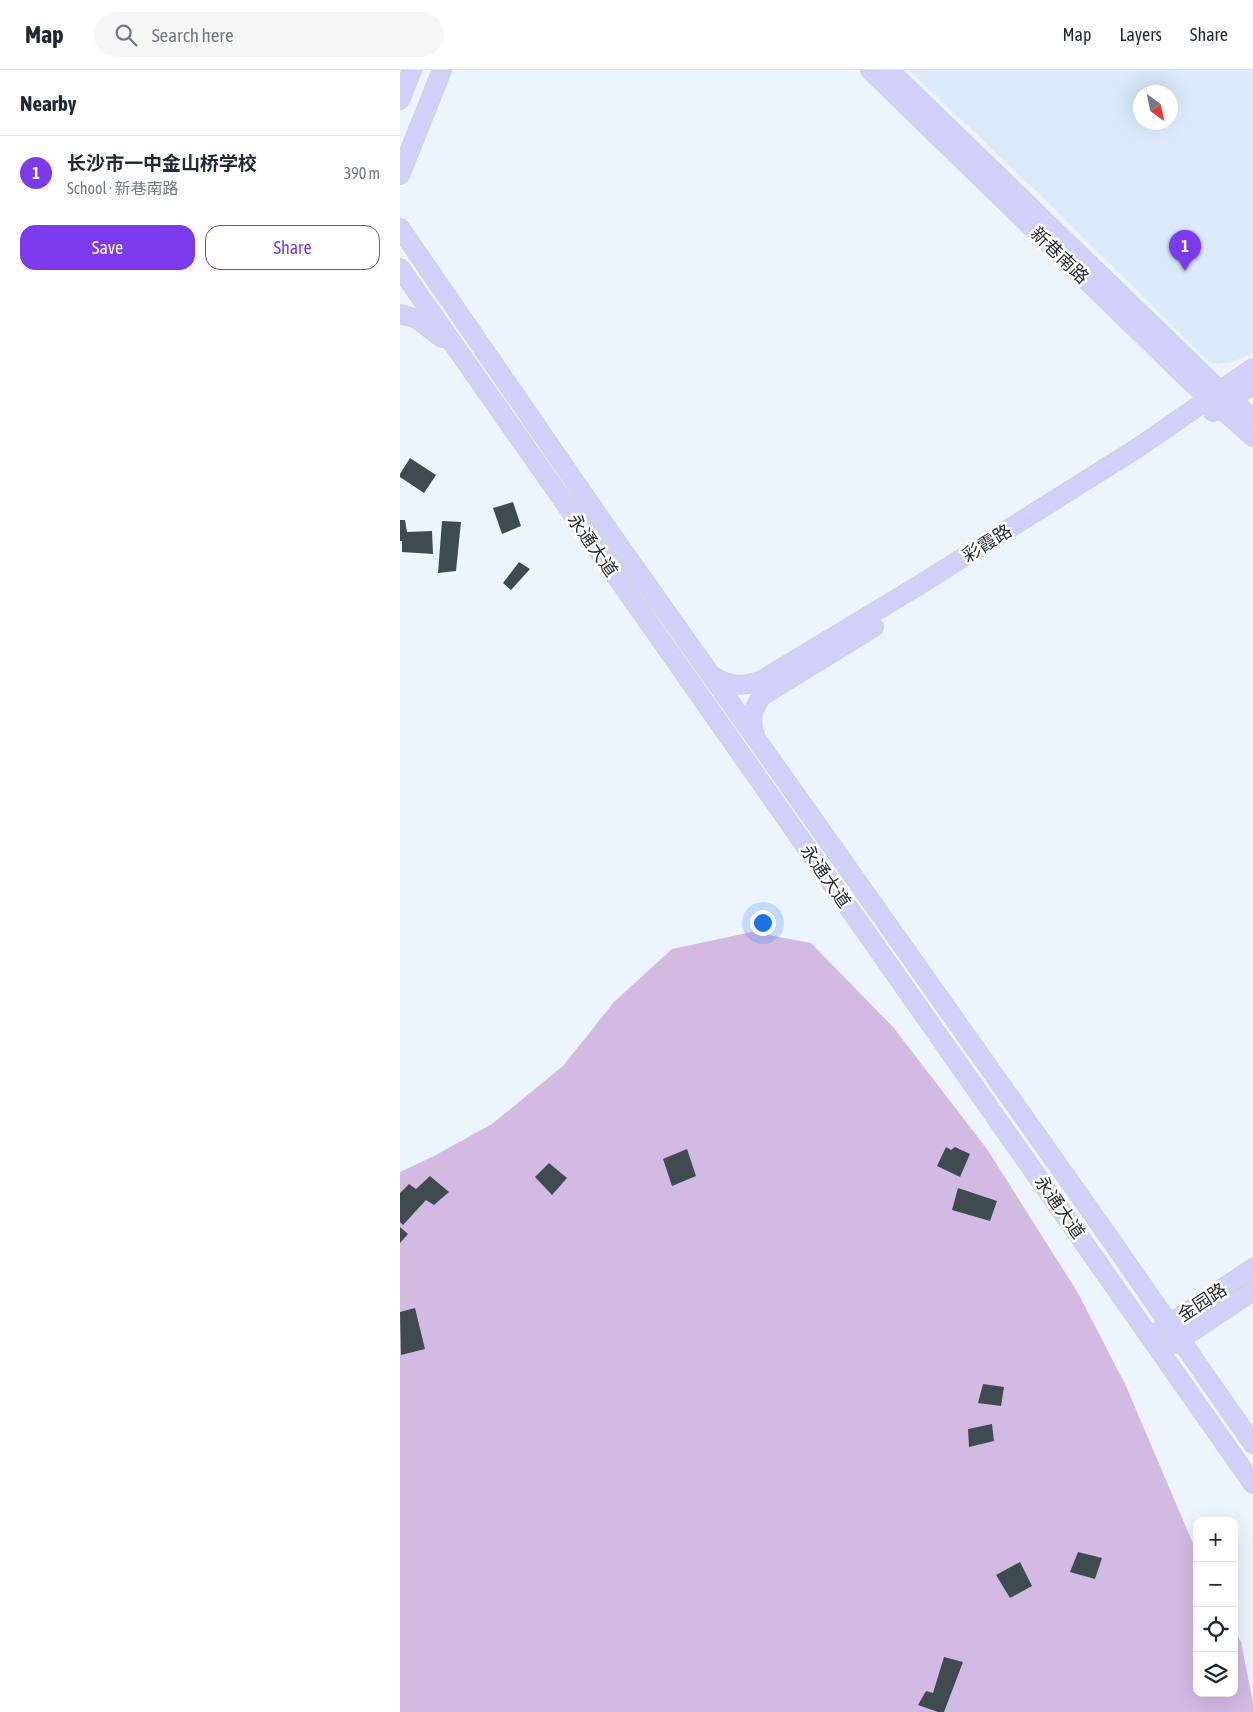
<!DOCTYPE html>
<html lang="en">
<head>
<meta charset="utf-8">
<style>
	:root { --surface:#fff; --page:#f6f6f7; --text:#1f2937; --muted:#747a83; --line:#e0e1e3; --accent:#7c3aed }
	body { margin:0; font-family:"Asap Condensed","Noto Sans SC",sans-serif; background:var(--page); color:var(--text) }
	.controls { position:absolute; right:15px; bottom:15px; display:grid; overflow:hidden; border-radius:10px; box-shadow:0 5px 20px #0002 }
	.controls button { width:45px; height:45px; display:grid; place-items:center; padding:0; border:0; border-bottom:1px solid var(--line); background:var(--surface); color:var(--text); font:25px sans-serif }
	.compass { position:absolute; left:733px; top:15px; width:45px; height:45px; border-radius:50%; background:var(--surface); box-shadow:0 5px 20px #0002; rotate:147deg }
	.you { position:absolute; left:362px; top:852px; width:18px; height:18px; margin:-12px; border:4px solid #fff; border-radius:50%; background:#1a73e8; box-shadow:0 0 0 8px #1a73e833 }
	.badge { display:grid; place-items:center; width:32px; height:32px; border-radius:50%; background:var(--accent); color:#fff; font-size:16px; font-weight:700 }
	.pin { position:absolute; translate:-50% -41px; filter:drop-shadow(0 1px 2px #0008) }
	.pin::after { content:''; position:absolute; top:26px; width:18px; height:15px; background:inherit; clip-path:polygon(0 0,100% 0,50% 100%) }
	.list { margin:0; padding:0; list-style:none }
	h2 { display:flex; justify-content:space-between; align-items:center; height:65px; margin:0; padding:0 20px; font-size:21px }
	h2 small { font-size:16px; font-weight:400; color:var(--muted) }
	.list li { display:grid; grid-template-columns:32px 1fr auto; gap:15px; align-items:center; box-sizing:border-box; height:75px; padding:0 20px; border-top:1px solid var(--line) }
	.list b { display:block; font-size:19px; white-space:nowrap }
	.list p { margin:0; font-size:16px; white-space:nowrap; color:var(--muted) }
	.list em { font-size:16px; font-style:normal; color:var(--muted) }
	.actions { display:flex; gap:10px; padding:15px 20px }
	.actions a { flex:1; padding:11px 0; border:1px solid var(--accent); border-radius:15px; text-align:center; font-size:18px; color:var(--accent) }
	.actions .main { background:var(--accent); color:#fff }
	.icon { flex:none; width:28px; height:28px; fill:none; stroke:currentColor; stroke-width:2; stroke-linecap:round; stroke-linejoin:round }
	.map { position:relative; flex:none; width:853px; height:1642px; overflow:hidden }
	header { display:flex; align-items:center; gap:30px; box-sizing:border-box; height:70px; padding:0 25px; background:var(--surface); border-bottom:1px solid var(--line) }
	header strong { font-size:24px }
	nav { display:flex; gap:28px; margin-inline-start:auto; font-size:18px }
	.search { width:350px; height:45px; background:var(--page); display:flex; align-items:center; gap:12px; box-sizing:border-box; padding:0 18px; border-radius:28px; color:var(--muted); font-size:19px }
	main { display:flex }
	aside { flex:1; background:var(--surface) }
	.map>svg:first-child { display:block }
	.built { fill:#daeafb; fill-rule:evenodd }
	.green { fill:#d3bae3 }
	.building { fill:#3e4c50 }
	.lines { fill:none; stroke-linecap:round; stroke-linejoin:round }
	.major-casing { stroke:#d0d1d2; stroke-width:20 }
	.major { stroke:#cfd1fa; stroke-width:18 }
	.labels { text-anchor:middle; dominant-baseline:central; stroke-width:5; stroke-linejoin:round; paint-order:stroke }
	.street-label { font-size:18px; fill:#292d31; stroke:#fff }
</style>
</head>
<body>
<header>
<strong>Map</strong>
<div class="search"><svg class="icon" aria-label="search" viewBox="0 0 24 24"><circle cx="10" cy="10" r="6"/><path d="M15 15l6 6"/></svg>Search here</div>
<nav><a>Map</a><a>Layers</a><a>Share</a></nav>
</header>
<main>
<aside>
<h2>Nearby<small></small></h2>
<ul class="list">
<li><span class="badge">1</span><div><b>长沙市一中金山桥学校</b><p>School · 新巷南路</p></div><em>390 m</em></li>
</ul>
<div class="actions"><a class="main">Save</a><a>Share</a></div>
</aside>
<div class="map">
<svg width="853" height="1642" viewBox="0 0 853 1642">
	<rect width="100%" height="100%" fill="#ecf4fd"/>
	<!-- built -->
	<path class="built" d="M509,0H853V283L833,292L816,294L808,291L636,121ZM740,22H770V52H740Z"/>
	<!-- green -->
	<polygon class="green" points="352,862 411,873 493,957 587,1079 678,1223 726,1316 797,1483 797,1623 834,1623 834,1559 841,1572 853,1633 853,1642 0,1642 0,1102 34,1086 92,1054 163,996 214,932 272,879"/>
	<!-- building -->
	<g class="building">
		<polygon points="10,388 36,405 24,423 0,407 0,404"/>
		<polygon points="113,432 121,456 102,464 93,438"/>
		<polygon points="0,450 5,450 7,462 32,461 33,484 2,482 2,471 0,471"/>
		<polygon points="42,451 61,452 56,501 38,503"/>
		<polygon points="119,492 130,499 111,520 103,513"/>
		<polygon points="546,1077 551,1080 555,1077 570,1084 560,1107 537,1096"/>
		<polygon points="287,1079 296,1106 272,1116 263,1089"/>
		<polygon points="149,1093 167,1108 152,1125 135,1107"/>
		<polygon points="30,1106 49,1122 34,1135 26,1130 3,1155 0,1152 0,1123 9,1114 16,1119"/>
		<polygon points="558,1118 597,1131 590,1151 552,1140"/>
		<polygon points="0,1157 8,1164 0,1173"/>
		<polygon points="15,1238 25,1279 1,1285 0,1242"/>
		<polygon points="583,1314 604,1317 601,1336 578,1333"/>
		<polygon points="592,1354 594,1371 569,1377 568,1359"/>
		<polygon points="678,1482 702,1488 695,1509 670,1502"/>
		<polygon points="620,1492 632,1516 610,1528 596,1505"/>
		<polygon points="544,1587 563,1592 544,1642 538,1642 518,1635 526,1621 533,1623"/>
	</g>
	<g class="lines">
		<defs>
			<g id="major">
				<polyline points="470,0 789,310 853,367"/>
				<polyline points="489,0 811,312 853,349"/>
				<polyline points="0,30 12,0"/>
				<polyline points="0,105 42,0"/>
				<polyline points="0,158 204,454 706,1163 853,1374"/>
				<polyline points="0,198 853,1414"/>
				<polyline points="0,244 17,249 42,268"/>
				<polyline points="813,342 853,314"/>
				<path d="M313,606C329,617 344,617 362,610L521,514L739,377L853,298"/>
				<path d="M355,665C349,650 353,638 362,626L474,557"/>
				<polyline points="760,1260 853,1198"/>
				<polyline points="772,1275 853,1221"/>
			</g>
		</defs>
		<!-- major casing -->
		<use href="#major" class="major-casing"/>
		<!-- major -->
		<use href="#major" class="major"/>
	</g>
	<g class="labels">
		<!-- street labels -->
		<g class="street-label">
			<text transform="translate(660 185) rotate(44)">新巷南路</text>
			<text transform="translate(587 473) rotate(-32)">彩霞路</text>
			<text transform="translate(193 475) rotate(55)">永通大道</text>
			<text transform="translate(426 806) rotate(55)">永通大道</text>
			<text transform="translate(660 1137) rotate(55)">永通大道</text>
			<text transform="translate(802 1232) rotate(-33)">金园路</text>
		</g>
	</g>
</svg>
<div class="controls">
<button>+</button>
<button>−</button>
<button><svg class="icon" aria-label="locate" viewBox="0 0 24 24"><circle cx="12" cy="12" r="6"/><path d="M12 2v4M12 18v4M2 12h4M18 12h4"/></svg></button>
<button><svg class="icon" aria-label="layers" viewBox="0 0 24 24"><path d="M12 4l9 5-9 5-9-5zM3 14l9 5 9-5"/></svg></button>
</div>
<svg class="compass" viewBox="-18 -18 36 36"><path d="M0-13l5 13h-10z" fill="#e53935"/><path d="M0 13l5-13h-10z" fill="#747a83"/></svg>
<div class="you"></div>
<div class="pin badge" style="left:785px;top:201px">1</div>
</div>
</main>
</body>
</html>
